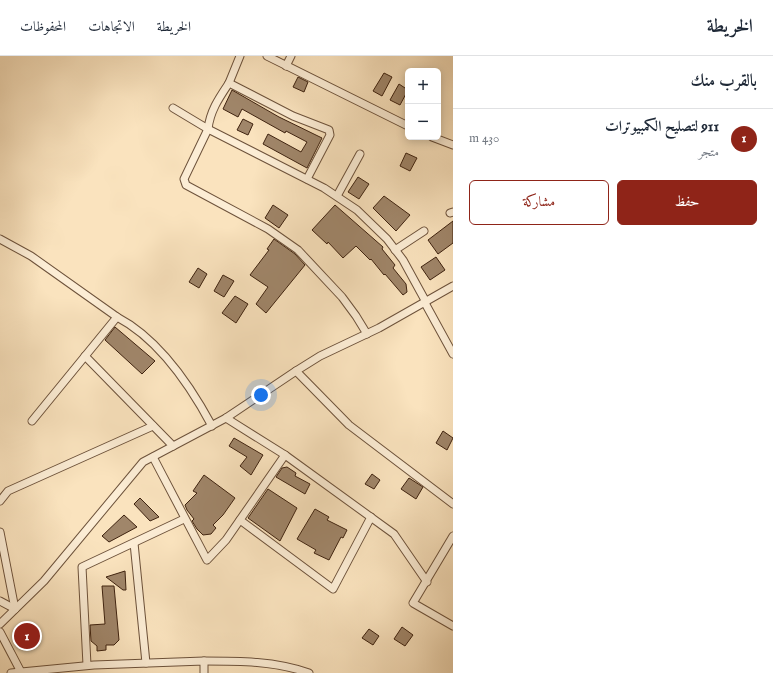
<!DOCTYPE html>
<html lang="ar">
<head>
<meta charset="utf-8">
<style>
	:root { --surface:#fff; --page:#f6f6f7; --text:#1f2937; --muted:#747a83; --line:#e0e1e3; --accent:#8f2418 }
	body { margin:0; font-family:"IM FELL English",Amiri,serif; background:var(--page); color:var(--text); direction:rtl }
	.controls { position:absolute; right:12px; top:12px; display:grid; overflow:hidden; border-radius:6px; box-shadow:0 2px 10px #0003 }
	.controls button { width:36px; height:36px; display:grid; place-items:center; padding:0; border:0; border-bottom:1px solid var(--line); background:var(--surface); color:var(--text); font:20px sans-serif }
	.you { position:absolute; left:261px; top:339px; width:14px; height:14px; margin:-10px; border:3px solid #fff; border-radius:50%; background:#1a73e8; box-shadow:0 0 0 6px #1a73e833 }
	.badge { display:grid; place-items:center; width:26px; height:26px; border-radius:50%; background:var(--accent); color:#fff; font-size:13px; font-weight:700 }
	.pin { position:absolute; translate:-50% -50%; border:2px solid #fff; box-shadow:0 1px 4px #0006 }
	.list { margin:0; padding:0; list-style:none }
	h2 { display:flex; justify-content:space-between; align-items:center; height:52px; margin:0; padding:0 16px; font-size:17px }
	h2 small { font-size:13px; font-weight:400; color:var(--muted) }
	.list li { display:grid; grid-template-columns:26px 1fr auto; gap:12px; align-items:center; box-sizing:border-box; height:60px; padding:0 16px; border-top:1px solid var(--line) }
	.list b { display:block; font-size:15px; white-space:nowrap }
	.list p { margin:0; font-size:13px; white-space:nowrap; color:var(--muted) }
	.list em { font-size:13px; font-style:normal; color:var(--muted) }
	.actions { display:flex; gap:8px; padding:12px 16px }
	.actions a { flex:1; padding:9px 0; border:1px solid var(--accent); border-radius:6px; text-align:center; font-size:14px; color:var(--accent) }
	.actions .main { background:var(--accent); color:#fff }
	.map { position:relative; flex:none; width:453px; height:617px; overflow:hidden; direction:ltr }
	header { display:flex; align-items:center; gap:24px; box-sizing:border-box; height:56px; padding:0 20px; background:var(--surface); border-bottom:1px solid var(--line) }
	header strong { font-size:19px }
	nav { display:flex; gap:22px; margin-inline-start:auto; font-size:14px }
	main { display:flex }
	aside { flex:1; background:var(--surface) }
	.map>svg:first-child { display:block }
	.building { fill:#a0866a; stroke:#3e220f }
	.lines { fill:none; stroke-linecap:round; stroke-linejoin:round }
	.minor-casing { stroke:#6d523b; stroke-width:9 }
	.minor { stroke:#fcedd5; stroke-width:7 }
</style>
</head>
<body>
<header>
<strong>الخريطة</strong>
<nav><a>الخريطة</a><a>الاتجاهات</a><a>المحفوظات</a></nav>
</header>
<main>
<aside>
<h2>بالقرب منك<small></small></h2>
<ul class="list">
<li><span class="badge">1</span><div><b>911 لتصليح الكمبيوترات</b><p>متجر</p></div><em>430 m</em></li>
</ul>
<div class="actions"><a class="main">حفظ</a><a>مشاركة</a></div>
</aside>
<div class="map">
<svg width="453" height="617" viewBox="0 0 453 617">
	<rect width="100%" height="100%" fill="#fae3be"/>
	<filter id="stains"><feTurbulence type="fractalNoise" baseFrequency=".005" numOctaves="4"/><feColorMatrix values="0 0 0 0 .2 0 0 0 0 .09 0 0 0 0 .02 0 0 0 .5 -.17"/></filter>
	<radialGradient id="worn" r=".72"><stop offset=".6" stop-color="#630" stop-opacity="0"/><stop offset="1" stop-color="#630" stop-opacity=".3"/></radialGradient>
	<!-- building -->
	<g class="building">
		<polygon points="384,17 392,21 382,40 373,35"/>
		<polygon points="298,21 308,26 304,36 293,31"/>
		<polygon points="399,28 408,34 400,49 390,44"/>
		<polygon points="232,34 279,61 322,82 307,112 263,88 268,78 301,96 307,86 286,75 285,77 242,53 238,61 223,53"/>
		<polygon points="243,63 253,68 248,79 237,74"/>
		<polygon points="406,97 417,102 410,115 400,110"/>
		<polygon points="358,121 369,128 359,143 348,136"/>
		<polygon points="384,140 410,159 396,175 373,152"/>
		<polygon points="273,149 288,159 279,172 265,162"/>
		<polygon points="335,149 383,191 382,193 395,209 393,212 406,228 407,236 403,239 385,218 384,219 371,203 370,204 356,190 343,202 328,186 327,188 312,174"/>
		<polygon points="453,165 453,187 438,198 428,184"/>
		<polygon points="274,183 295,198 305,209 266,257 256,248 268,231 250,219 269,194 267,193"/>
		<polygon points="436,201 445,214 430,224 421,211"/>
		<polygon points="198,212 207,218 199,232 189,226"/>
		<polygon points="223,219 234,225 224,241 214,235"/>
		<polygon points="235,240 248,248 236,267 222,257"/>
		<polygon points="115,271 155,305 142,318 105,284"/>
		<polygon points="443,375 453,382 447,394 436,387"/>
		<polygon points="234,382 263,399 251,419 240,410 247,401 229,390"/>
		<polygon points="287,411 296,417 295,420 310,428 305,438 276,421 282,412"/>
		<polygon points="372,418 380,424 374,433 365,428"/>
		<polygon points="204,419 235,442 223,459 213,469 216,472 211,478 203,479 197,473 192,465 194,463 187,454 185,449 197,437 193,435"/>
		<polygon points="409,422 423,431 416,443 401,433"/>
		<polygon points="268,433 297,452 280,485 248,462"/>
		<polygon points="140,442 159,461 150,465 134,448"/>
		<polygon points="315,453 329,461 327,464 347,474 343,482 341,481 329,504 314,497 316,494 297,483"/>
		<polygon points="124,459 137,471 109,486 102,480"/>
		<polygon points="125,515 126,534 123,534 106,521"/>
		<polygon points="102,530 114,530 119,584 114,589 106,589 106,594 97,595 97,590 91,585 90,569 105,568"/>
		<polygon points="402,571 413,579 405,590 394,583"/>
		<polygon points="369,573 379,580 373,589 362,582"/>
	</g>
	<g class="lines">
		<defs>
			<g id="minor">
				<polyline points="267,0 408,70"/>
				<polyline points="286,10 291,0"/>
				<polyline points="229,27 240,0"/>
				<path d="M173,52L208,73C210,55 219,42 229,27L293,60L329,74L330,79L307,123"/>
				<polyline points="432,81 453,89"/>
				<polyline points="337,140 360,98"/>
				<polyline points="450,157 453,156"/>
				<path d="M0,183L31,200L117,261C159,283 190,329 212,370"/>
				<polyline points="395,194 424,175"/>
				<polyline points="425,247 453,298"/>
				<polyline points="367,278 356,260 342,241 298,194 268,173 186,129 184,123 208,73 324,132 357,154 387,183 403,204 426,246"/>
				<polyline points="85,300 173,390"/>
				<polyline points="296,315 349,369 453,448"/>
				<polyline points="226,362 285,399 394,478 427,526"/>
				<polyline points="32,365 117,261"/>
				<polyline points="153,401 207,504 226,484 285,399"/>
				<polyline points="0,445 8,435 153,370"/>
				<polyline points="240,464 333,533 371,461"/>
				<polyline points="0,476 15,553"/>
				<polyline points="453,480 413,547 453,570"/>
				<polyline points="134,487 146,607"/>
				<polyline points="0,545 15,553"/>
				<polyline points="0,568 44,525 143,406 226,362 296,315 320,300 379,272 453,230"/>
				<polyline points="0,576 21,616"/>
				<path d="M204,605C240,605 275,605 309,617"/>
				<polyline points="87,609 82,511 184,463"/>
				<polyline points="11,617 94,609 204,605 204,617"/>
			</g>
		</defs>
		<!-- minor casing -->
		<use href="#minor" class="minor-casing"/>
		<!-- minor -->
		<use href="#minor" class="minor"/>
	</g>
	<rect width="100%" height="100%" filter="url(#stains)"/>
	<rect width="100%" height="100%" fill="url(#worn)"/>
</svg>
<div class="controls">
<button>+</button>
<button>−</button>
</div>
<div class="you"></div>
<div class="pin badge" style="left:27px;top:580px">1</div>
</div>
</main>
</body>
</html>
